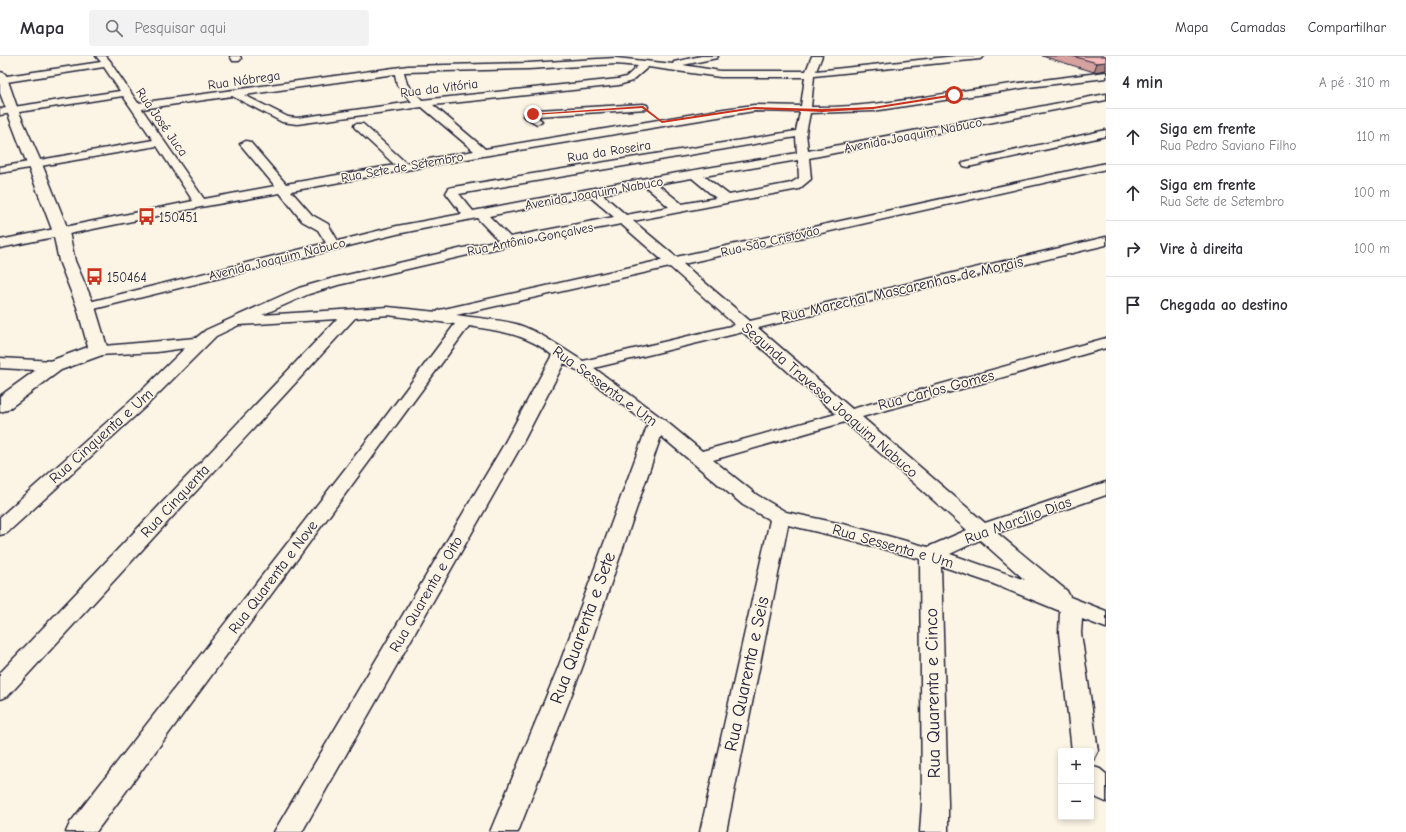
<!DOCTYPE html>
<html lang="pt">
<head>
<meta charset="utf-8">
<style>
	:root { --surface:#fff; --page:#f2f2f3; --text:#2b2b33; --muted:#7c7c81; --line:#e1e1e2 }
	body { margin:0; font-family:"Comic Neue",sans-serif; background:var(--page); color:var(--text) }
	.controls { position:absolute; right:12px; bottom:12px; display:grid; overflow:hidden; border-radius:4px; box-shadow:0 2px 6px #0003 }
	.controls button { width:36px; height:36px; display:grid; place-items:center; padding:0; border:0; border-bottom:1px solid var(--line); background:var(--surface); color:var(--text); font:20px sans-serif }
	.stop { position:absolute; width:12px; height:12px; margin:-9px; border:3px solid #c8321e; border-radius:50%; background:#fff }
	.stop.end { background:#c8321e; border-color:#fff; box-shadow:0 1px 4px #0008 }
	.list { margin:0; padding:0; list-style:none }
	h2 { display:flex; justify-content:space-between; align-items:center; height:52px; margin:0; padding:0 16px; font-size:17px }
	h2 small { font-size:13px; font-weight:400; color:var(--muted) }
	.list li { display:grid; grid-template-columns:26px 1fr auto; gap:12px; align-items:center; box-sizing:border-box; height:56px; padding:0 16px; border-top:1px solid var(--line) }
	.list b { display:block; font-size:15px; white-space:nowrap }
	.list p { margin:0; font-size:13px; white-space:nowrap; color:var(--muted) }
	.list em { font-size:13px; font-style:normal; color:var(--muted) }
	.icon { flex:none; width:22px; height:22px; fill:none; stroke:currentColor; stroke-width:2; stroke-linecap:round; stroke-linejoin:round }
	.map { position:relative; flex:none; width:1106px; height:776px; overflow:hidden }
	header { display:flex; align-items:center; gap:24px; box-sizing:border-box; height:56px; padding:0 20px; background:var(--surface); border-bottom:1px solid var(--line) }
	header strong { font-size:19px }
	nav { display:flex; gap:22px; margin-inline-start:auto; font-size:14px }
	.search { width:280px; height:36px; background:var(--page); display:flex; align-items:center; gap:10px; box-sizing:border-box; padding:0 14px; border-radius:4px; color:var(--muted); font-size:15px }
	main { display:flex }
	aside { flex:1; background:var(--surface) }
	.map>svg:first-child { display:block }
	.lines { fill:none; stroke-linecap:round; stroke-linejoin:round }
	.street-casing { stroke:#22223b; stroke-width:3 }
	.secondary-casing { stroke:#22223b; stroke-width:3 }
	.street { fill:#fcf5e5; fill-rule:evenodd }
	.secondary { fill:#fcf5e5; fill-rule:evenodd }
	.wall { fill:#d5a29f; stroke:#22223b }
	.shaded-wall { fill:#ae8482; stroke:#22223b }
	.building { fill:#f8bcb9; stroke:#22223b }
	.route { fill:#c8321e }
	.labels { text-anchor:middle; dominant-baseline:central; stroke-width:3; stroke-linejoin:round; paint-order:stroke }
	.far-street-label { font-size:13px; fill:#22223b; stroke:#fcf5e5 }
	.far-poi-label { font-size:13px; fill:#22223b; stroke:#fcf5e5; text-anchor:start }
	.street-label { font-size:15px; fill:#22223b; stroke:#fcf5e5 }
	.near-street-label { font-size:18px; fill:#22223b; stroke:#fcf5e5 }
</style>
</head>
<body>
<header>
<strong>Mapa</strong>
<div class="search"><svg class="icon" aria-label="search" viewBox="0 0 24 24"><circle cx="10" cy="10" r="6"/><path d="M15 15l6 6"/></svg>Pesquisar aqui</div>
<nav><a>Mapa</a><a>Camadas</a><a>Compartilhar</a></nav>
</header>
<main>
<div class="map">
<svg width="1106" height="776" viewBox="0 0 1106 776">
	<rect width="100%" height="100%" fill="#fcf5e5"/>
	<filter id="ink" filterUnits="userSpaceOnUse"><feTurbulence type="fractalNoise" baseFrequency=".025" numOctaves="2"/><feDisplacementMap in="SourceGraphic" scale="8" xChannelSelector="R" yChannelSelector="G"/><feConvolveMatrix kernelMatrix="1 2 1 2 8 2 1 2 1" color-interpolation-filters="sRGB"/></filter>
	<g filter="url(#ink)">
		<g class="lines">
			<defs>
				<g id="street">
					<path d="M96,0H106L111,6L112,9L138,47L408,10L528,7L616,2L673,8L674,6L701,0H718L717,2L683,9L720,15H806L812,0H822L816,15L956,0H984L980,3L814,20L811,51C862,52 912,43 962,35C1010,28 1058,22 1106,16V22L1029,31L873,55L810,57L806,77L808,95L1106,38V44L809,102L811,123L799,133L633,165L676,201L1106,107V113L683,208L750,265L1106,181V189L758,272L852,353L1106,282V292L862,361L985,467L1106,426V439L997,477L1067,535L1070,541L1106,555V572L1082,563L1081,577L1098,695L1094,703L1091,704V695H1072L1059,577L1060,555L991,527L941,510L948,747V776H920L922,747L920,503L847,483L788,469L726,776H700L770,464L743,449L661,380L582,612L518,776H490L558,612L648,368L575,313L564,307L521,390L302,776H274L503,390L552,299C527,278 500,275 469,270L96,776H66L70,767L383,364L455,268L388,259L355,262L8,640L0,643V617L337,263L239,269L216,280L145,351L7,477L0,479V461L133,343L185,292L157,296L98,299L92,297L90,294L92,291L196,282L206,274L299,232L334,222L498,184L477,162L397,178L86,255L81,254L79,251L81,248L326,187L318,174L302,165L280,137L201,151L0,192V184L193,145L157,90L0,117V111L153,84L123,40L0,59V53L120,35L104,11L0,27V21L101,6ZM616,8L638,10L626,21L618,23L422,44L407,28L404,16L528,13ZM648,11L720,21H805L801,50L754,49L724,53L485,93L433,49L619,29L632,25ZM395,18L397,29L412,46L297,62L288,61L244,39ZM232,40L282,66L297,68L422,51L474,95L406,107L363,68H355L354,70L355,72L395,109L286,128L250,86L246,85L240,88L275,130L204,143L142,53ZM754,55L800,56L796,75L453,131L449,132L446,137L462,158L397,170L338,185L328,168L312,159L291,135L483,100ZM796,81L797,97L647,122L473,155L459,138ZM798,104L799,122L791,127L729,139L704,120ZM692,122L716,142L682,148L657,128ZM645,130L669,151L626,159L602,138ZM589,140L614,161L510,181L489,160ZM621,168L662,204L444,253L439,254L437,256L388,251L262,259L309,238L338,229L507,190ZM670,211L735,269L583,305C561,292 541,276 516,268C497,263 475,262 456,259ZM743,276L836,358L702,395L663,363L594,312ZM845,366L967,474L928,491L847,469L786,456L757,439L713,404ZM980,484L1025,524L950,498Z"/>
					<polygon points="230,0 240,0 241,3 239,5 233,5"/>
					<polygon points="643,48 647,49 648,51 647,53 538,60 537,61 542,65 537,68 523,60 524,58 537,54"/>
					<polygon points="1106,74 1106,80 968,111 964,110 962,108 964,106 968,105"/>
					<polygon points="0,302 54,305 60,307 62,310 60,313 54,315 0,312"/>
					<polygon points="1091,710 1100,713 1106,718 1106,746 1097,742 1091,737"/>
				</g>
				<polygon id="secondary" points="0,16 4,17 6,19 18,54 42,108 69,176 75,205 95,251 108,294 105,298 61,314 7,354 0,356 0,340 47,306 88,291 77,251 59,205 53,176 0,37"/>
			</defs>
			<!-- street casing -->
			<use href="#street" class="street-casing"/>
			<!-- secondary casing -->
			<use href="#secondary" class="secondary-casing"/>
			<!-- street -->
			<use href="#street" class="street"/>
			<!-- secondary -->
			<use href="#secondary" class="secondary"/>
		</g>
		<!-- wall -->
		<polygon class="wall" points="1042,0 1106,0 1106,14 1094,16"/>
		<!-- shaded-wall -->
		<polygon class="shaded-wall" points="1106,6 1106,14 1094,16 1097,7"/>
		<!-- building -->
		<polygon class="building" points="1072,0 1106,0 1106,6 1097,7"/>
	</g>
	<!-- route -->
	<polygon class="route" points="954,38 955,40 873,53 822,56 754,53 662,67 642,52 533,59 531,58 643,50 662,65 754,51 822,53 873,51"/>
	<!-- icons -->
	<defs>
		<symbol id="bus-bare" viewBox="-9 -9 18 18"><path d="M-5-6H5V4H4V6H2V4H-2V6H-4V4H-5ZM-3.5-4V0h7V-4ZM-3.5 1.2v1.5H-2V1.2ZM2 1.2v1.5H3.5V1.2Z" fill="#c8321e" stroke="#fcf5e5" stroke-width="2.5" paint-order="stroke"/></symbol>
	</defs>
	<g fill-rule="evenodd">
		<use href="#bus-bare" x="134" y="148" width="25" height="25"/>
		<use href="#bus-bare" x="82" y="208" width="25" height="25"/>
	</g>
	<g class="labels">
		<!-- far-street labels -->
		<g class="far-street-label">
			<text transform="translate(244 24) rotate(-8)">Rua Nóbrega</text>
			<text transform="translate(439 32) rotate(-7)">Rua da Vitória</text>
			<text transform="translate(162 66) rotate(55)">Rua José Juca</text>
			<text transform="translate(913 79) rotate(-11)">Avenida Joaquim Nabuco</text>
			<text transform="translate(609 95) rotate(-9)">Rua da Roseira</text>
			<text transform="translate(402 111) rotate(-10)">Rua Sete de Setembro</text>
			<text transform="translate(594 137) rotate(-10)">Avenida Joaquim Nabuco</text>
			<text transform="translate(530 183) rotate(-11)">Rua Antônio Gonçalves</text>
			<text transform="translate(770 185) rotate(-13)">Rua São Cristóvão</text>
			<text transform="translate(277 203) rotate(-14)">Avenida Joaquim Nabuco</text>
		</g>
		<!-- far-poi labels -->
		<g class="far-poi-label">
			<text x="159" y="161">150451</text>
			<text x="107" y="221">150464</text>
		</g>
		<!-- street labels -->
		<g class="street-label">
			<text transform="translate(902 233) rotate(-13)">Rua Marechal Mascarenhas de Morais</text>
			<text transform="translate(605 330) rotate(36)">Rua Sessenta e Um</text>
			<text transform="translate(936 334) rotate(-15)">Rua Carlos Gomes</text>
			<text transform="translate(830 344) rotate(41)">Segunda Travessa Joaquim Nabuco</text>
			<text transform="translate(101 380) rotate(-42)">Rua Cinquenta e Um</text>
			<text transform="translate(175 445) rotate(-47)">Rua Cinquenta</text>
			<text transform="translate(1018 464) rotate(-20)">Rua Marcílio Dias</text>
			<text transform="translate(893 490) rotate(16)">Rua Sessenta e Um</text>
			<text transform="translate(273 521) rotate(-53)">Rua Quarenta e Nove</text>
			<text transform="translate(426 538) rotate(-60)">Rua Quarenta e Oito</text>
		</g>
		<!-- near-street labels -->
		<g class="near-street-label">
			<text transform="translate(583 572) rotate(-70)">Rua Quarenta e Sete</text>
			<text transform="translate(747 618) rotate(-78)">Rua Quarenta e Seis</text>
			<text transform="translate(933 637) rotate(-91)">Rua Quarenta e Cinco</text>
		</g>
	</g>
</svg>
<div class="controls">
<button>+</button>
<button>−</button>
</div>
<div class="stop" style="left:954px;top:39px"></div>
<div class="stop end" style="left:533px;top:58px"></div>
</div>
<aside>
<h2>4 min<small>A pé · 310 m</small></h2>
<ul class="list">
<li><svg class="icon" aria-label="ahead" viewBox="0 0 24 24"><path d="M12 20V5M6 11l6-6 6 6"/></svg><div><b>Siga em frente</b><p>Rua Pedro Saviano Filho</p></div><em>110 m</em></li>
<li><svg class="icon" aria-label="ahead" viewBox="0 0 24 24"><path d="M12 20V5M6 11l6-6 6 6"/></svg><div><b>Siga em frente</b><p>Rua Sete de Setembro</p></div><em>100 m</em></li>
<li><svg class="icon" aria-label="right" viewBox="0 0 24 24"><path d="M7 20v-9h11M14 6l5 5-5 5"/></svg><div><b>Vire à direita</b></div><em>100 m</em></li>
<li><svg class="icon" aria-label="arrive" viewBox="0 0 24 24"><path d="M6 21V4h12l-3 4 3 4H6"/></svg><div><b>Chegada ao destino</b></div></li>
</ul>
</aside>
</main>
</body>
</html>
